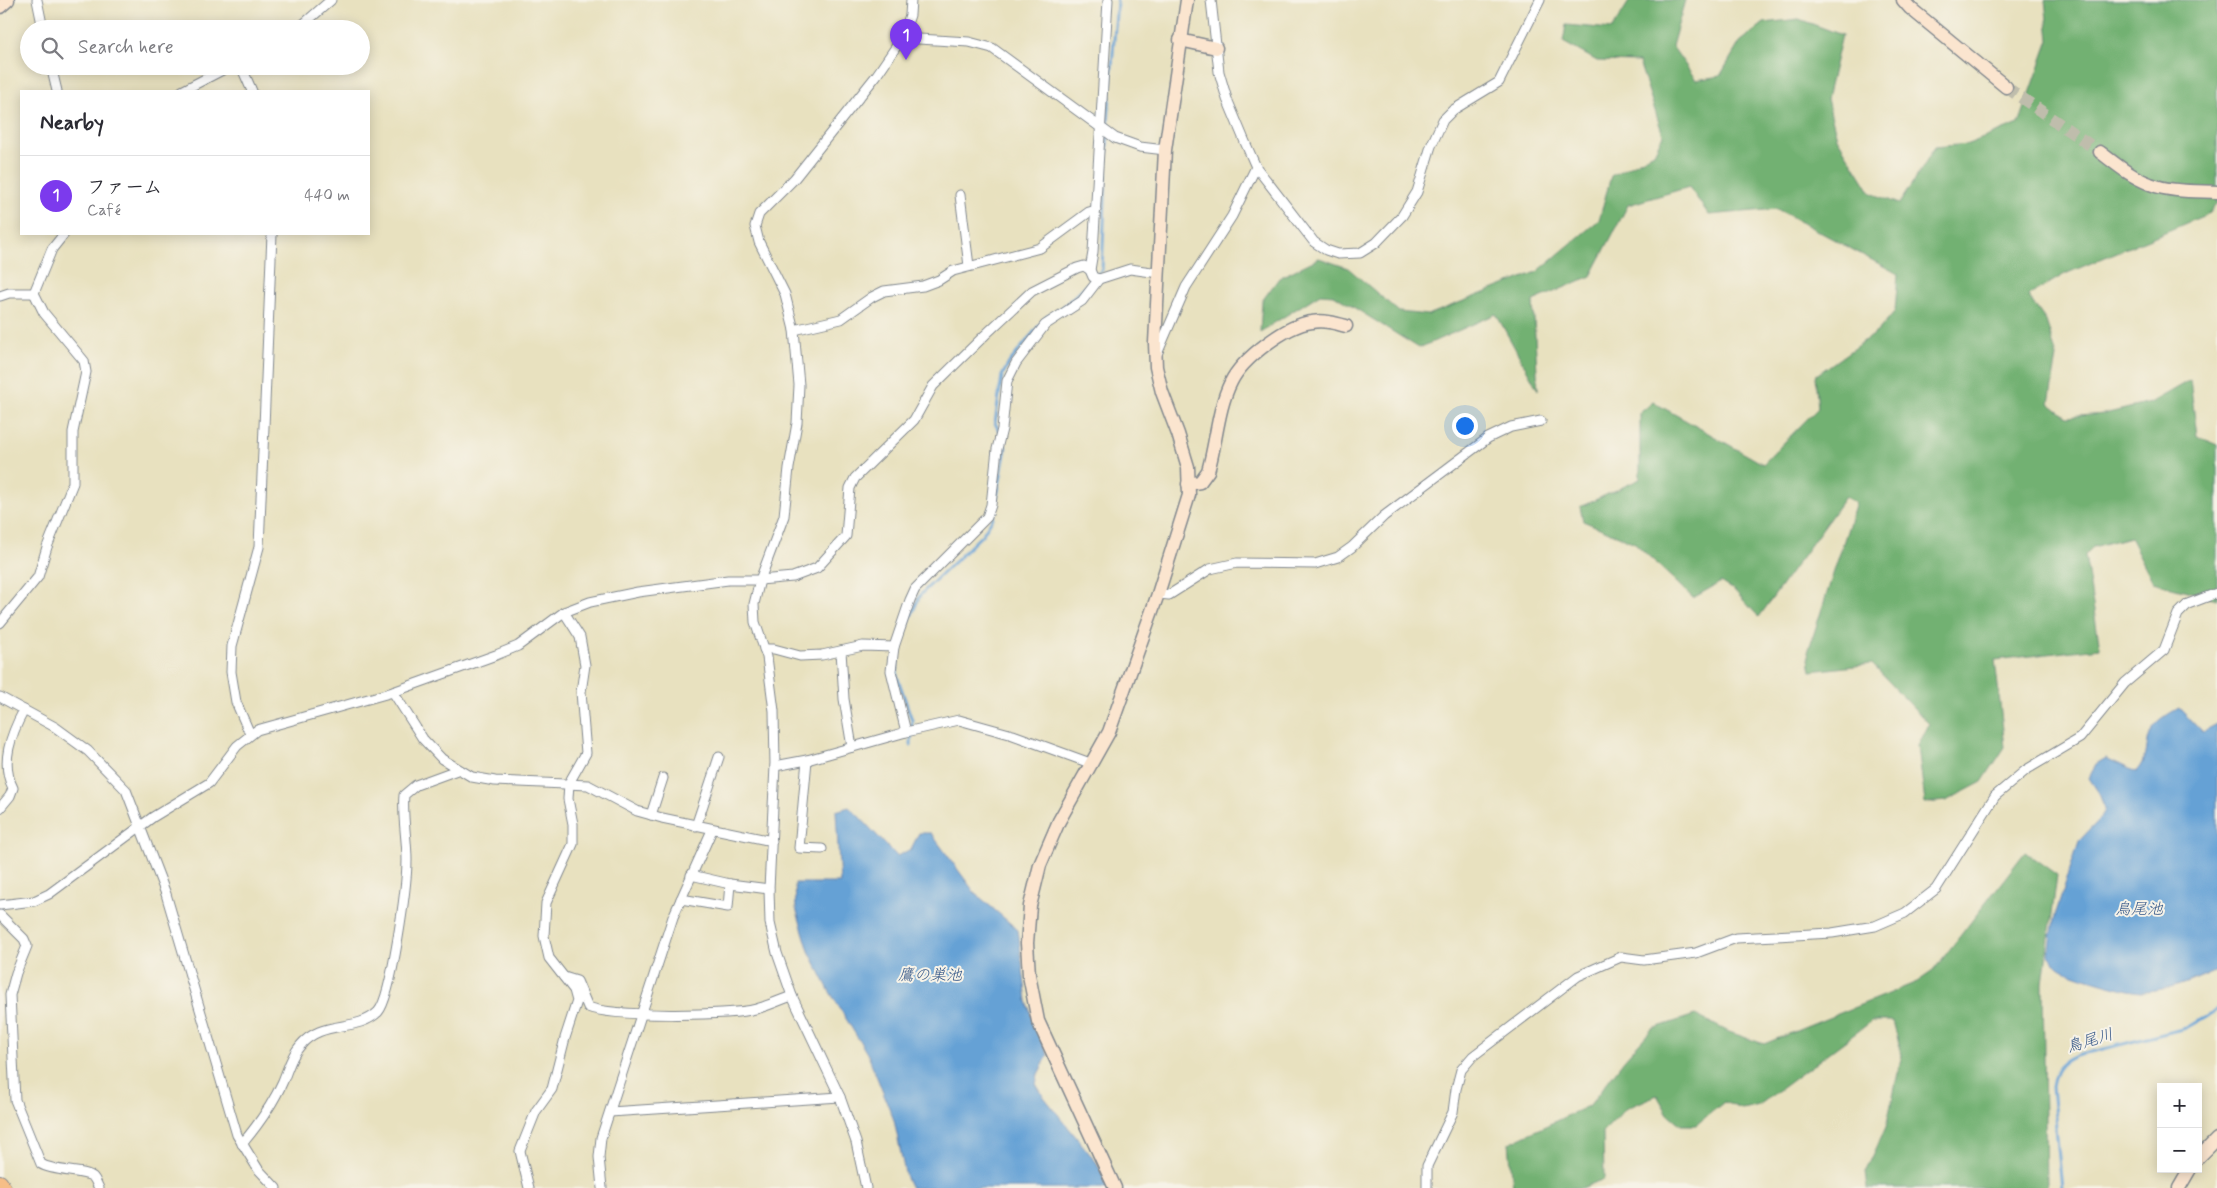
<!DOCTYPE html>
<html lang="en">
<head>
<meta charset="utf-8">
<style>
	:root { --surface:#fff; --page:#f2f2f3; --text:#2b2b33; --muted:#7c7c81; --line:#e1e1e2; --accent:#7c3aed }
	body { margin:0; font-family:Mynerve,"Klee One",sans-serif; background:var(--page); color:var(--text) }
	.controls { position:absolute; right:15px; bottom:15px; display:grid; overflow:hidden; border-radius:0px; box-shadow:0 2px 12px #0003 }
	.controls button { width:45px; height:45px; display:grid; place-items:center; padding:0; border:0; border-bottom:1px solid var(--line); background:var(--surface); color:var(--text); font:25px sans-serif }
	.you { position:absolute; left:1464px; top:425px; width:18px; height:18px; margin:-12px; border:4px solid #fff; border-radius:50%; background:#1a73e8; box-shadow:0 0 0 8px #1a73e833 }
	.badge { display:grid; place-items:center; width:32px; height:32px; border-radius:50%; background:var(--accent); color:#fff; font-size:16px; font-weight:700 }
	.pin { position:absolute; translate:-50% -41px; filter:drop-shadow(0 1px 2px #0008) }
	.pin::after { content:''; position:absolute; top:26px; width:18px; height:15px; background:inherit; clip-path:polygon(0 0,100% 0,50% 100%) }
	.list { margin:0; padding:0; list-style:none }
	h2 { display:flex; justify-content:space-between; align-items:center; height:65px; margin:0; padding:0 20px; font-size:21px }
	h2 small { font-size:16px; font-weight:400; color:var(--muted) }
	.list li { display:grid; grid-template-columns:32px 1fr auto; gap:15px; align-items:center; box-sizing:border-box; height:80px; padding:0 20px; border-top:1px solid var(--line) }
	.list b { display:block; font-size:19px; white-space:nowrap }
	.list p { margin:0; font-size:16px; white-space:nowrap; color:var(--muted) }
	.list em { font-size:16px; font-style:normal; color:var(--muted) }
	.icon { flex:none; width:28px; height:28px; fill:none; stroke:currentColor; stroke-width:2; stroke-linecap:round; stroke-linejoin:round }
	.map { position:relative; flex:none; width:2217px; height:1188px; overflow:hidden }
	.search { position:absolute; background:var(--surface); box-shadow:0 2px 12px #0003; left:20px; top:20px; width:350px; height:55px; display:flex; align-items:center; gap:12px; box-sizing:border-box; padding:0 18px; border-radius:28px; color:var(--muted); font-size:19px }
	.panel { position:absolute; background:var(--surface); box-shadow:0 2px 12px #0003; left:20px; top:90px; width:350px; height:145px; border-radius:0px }
	.map>svg:first-child { display:block }
	.forest { fill:#72b172; stroke:#467068 }
	.water { fill:#65a1d5; stroke:#40689a }
	.lines { fill:none; stroke-linecap:round; stroke-linejoin:round }
	.stream { stroke:#65a1d5; stroke-width:3 }
	.secondary-tunnel { stroke:#bfbdac; stroke-width:12; stroke-dasharray:12 6; stroke-linecap:butt }
	.street-casing { stroke:#82888e; stroke-width:11 }
	.secondary-casing { stroke:#82888e; stroke-width:15 }
	.primary-casing { stroke:#82888e; stroke-width:16 }
	.street { stroke:#fff; stroke-width:9 }
	.secondary { stroke:#fbe5cf; stroke-width:12 }
	.primary { stroke:#f6be87; stroke-width:14 }
	.labels { text-anchor:middle; dominant-baseline:central; stroke-width:4; stroke-linejoin:round; paint-order:stroke }
	.water-label { font-size:16px; font-style:italic; fill:#355788; stroke:#f7f3e8 }
</style>
</head>
<body>
<div class="map">
<svg width="2217" height="1188" viewBox="0 0 2217 1188">
	<rect width="100%" height="100%" fill="#f7f3e8"/>
	<filter id="ink" filterUnits="userSpaceOnUse"><feTurbulence type="fractalNoise" baseFrequency=".02" numOctaves="2"/><feDisplacementMap in="SourceGraphic" scale="10" xChannelSelector="R" yChannelSelector="G"/><feConvolveMatrix kernelMatrix="1 2 1 2 8 2 1 2 1" color-interpolation-filters="sRGB"/></filter>
	<filter id="wash" filterUnits="userSpaceOnUse"><feTurbulence type="fractalNoise" baseFrequency=".0096" numOctaves="4" result="noise"/><feDisplacementMap in="SourceGraphic" scale="20" xChannelSelector="R" yChannelSelector="G"/><feGaussianBlur stdDeviation="1.12" result="paint"/><feColorMatrix in="noise" values="0 0 0 0 0 0 0 0 0 0 0 0 0 0 0 0 0 1.4 0 .05"/><feComposite in="paint" operator="in"/></filter>
	<g filter="url(#wash)">
		<rect width="100%" height="100%" fill="#e8e1bf"/>
		<!-- forest -->
		<g class="forest">
			<polygon points="1630,0 1685,0 1672,46 1696,80 1720,76 1740,42 1764,23 1799,19 1842,35 1827,99 1837,138 1871,193 1899,204 1935,147 1968,144 2019,124 2049,40 2045,0 2217,0 2217,203 2210,213 2065,274 2028,296 2046,321 2057,357 2049,403 2067,417 2104,414 2150,403 2190,380 2197,436 2217,445 2217,599 2153,582 2130,537 2093,547 2085,555 2100,648 1995,660 2005,747 1982,782 1946,801 1925,803 1918,746 1929,724 1872,664 1811,671 1808,652 1856,503 1845,497 1759,617 1734,590 1721,582 1693,598 1635,543 1583,521 1580,507 1640,479 1640,413 1653,402 1763,464 1818,408 1815,376 1878,331 1895,311 1898,274 1777,209 1709,215 1689,187 1628,205 1591,276 1533,301 1538,390 1496,314 1419,348 1334,295 1320,294 1260,332 1262,301 1279,278 1319,258 1348,268 1399,312 1428,315 1537,272 1599,220 1611,176 1654,153 1663,135 1639,62 1597,61 1563,42 1566,25 1612,29"/>
			<polygon points="2025,852 2057,875 2043,983 2046,1188 1867,1188 1865,1173 1886,1127 1902,1055 1893,1021 1872,1021 1759,1105 1742,1109 1724,1102 1696,1125 1681,1125 1668,1114 1657,1095 1625,1109 1603,1132 1604,1179 1582,1188 1513,1188 1509,1143 1590,1105 1624,1060 1652,1029 1695,1015 1729,1032 1764,1044 1917,982 1933,971"/>
		</g>
		<!-- water -->
		<g class="water">
			<path d="M2179,708L2202,732L2217,724V970C2194,980 2168,992 2143,992C2133,993 2071,975 2062,969C2056,966 2053,960 2049,955L2054,919L2079,841L2101,818L2105,810L2099,793L2089,778L2096,764L2106,758L2136,772C2150,760 2144,742 2153,728C2159,719 2170,713 2179,708Z"/>
			<path d="M849,807C866,822 880,840 897,856L911,849L919,833H931L975,893L1018,930L1027,1001L1034,1024L1048,1055L1038,1074L1036,1084L1044,1097L1097,1163L1109,1188H911L906,1178L894,1120L868,1055L830,992L809,951L796,908L795,883H840L836,811Z"/>
		</g>
		<g class="lines">
			<!-- stream -->
			<g class="stream">
				<polyline points="999,431 995,423 1002,376 1009,363 1047,316 1063,307 1102,270 1109,106 1117,0"/>
				<polyline points="911,745 912,720 897,676 897,659 902,638 920,595 982,535 993,518 1006,448 1002,439"/>
				<path d="M2062,1188L2052,1087C2055,1069 2060,1063 2076,1056L2186,1028L2217,1010"/>
			</g>
		</g>
	</g>
	<g filter="url(#ink)">
		<g class="lines">
			<!-- secondary-tunnel -->
			<polyline class="secondary-tunnel" points="2006,87 2100,152"/>
			<defs>
				<g id="street">
					<polyline points="37,0 43,29"/>
					<polyline points="1211,0 1219,72 1227,99 1245,142 1256,167 1314,242 1326,250 1338,254 1360,253 1376,243 1402,216 1417,192 1431,146 1443,120 1453,110 1499,82 1540,0"/>
					<polyline points="298,29 331,0"/>
					<polyline points="902,38 969,42 992,48 1115,138 1140,147 1165,150"/>
					<polyline points="51,66 57,91"/>
					<polyline points="241,66 252,91"/>
					<polyline points="182,91 230,66"/>
					<polyline points="960,195 969,266"/>
					<polyline points="1099,279 1093,277 1090,270 1093,252 1108,0"/>
					<polyline points="0,296 9,293 34,293"/>
					<polyline points="794,330 841,319 872,297 884,291 923,286 939,280 953,271 1040,248 1089,212 1096,210"/>
					<polyline points="1157,354 1186,287 1232,216 1256,167"/>
					<polyline points="1158,594 1169,595 1210,569 1237,563 1315,564 1338,557 1352,547 1384,516 1488,438 1511,427 1541,421"/>
					<polyline points="0,623 38,577 47,547 73,483 73,432 86,372 84,361 44,313 34,293 52,249 64,234"/>
					<polyline points="764,649 774,649 800,656 822,655 863,646 894,647"/>
					<polyline points="841,651 844,699 852,747"/>
					<polyline points="393,692 423,739 442,759 472,777 495,781 588,785 637,811 662,818 772,841"/>
					<polyline points="0,697 55,727 88,751 126,790 166,894 237,1135 258,1169 276,1188"/>
					<polyline points="906,732 891,671 894,647 910,600 915,589 987,517 991,505 997,449 1002,429 1007,381 1016,363 1045,325 1082,301 1099,279 1130,269 1159,273"/>
					<polyline points="250,734 236,702 231,672 232,646 259,547 272,234"/>
					<polyline points="807,760 799,848 822,849"/>
					<polyline points="775,766 807,760 906,732 959,720 1013,735 1090,763"/>
					<path d="M0,808L10,796L13,788C0,763 11,734 24,710"/>
					<polyline points="651,815 663,778"/>
					<polyline points="696,826 719,757"/>
					<polyline points="691,875 730,884 769,889"/>
					<polyline points="681,899 728,907 730,884"/>
					<polyline points="0,905 34,901 49,894 153,817 209,783 237,746 257,730 393,692 496,655 518,646 564,612 590,602 638,592 728,580 760,580 793,577 817,568 846,536 850,488 855,478 914,420 933,386 985,335 1032,291 1077,268 1084,266 1090,270"/>
					<path d="M0,915L24,939L27,946L16,973L10,995L15,1100L41,1164C54,1172 85,1170 93,1177C96,1180 97,1185 99,1188"/>
					<path d="M564,977L577,981L588,1007C611,1017 730,1016 756,1009C768,1006 780,1000 792,996"/>
					<polyline points="610,1112 840,1097"/>
					<path d="M242,1144C258,1125 273,1104 283,1081C288,1069 291,1056 300,1046C321,1019 356,1033 378,1012C392,997 407,884 407,860C407,839 402,816 404,795L416,785L457,770"/>
					<polyline points="529,1188 520,1151 536,1111 552,1089 565,1038 577,1001 574,990 549,958 544,936 546,903 573,844 573,824 568,799 569,783 586,753 581,692 585,665 580,637 564,612"/>
					<polyline points="602,1188 599,1157 601,1138 673,917 712,830"/>
					<polyline points="866,1188 856,1142 840,1097 792,996 777,953 770,923 769,889 775,766 774,711 767,657 755,622 754,604 760,580 784,516 789,468 797,423 799,385 794,330 785,294 759,242 755,226 759,214 794,179 876,76 902,38 910,15 911,0"/>
					<polyline points="1427,1188 1427,1166 1453,1112 1456,1089 1461,1070 1473,1056 1578,976 1621,957 1644,960 1696,953 1736,938 1832,933 1875,926 1905,913 1936,889 1995,796 2026,770 2080,738 2125,683 2164,650 2178,614 2188,604 2217,593"/>
				</g>
				<g id="secondary">
					<polyline points="1903,0 1910,8 2006,87"/>
					<polyline points="0,7 8,0"/>
					<polyline points="1180,40 1216,48"/>
					<path d="M2100,152C2116,164 2131,177 2150,184C2170,192 2196,191 2217,192"/>
					<path d="M1188,484L1200,482L1208,471C1216,444 1218,407 1231,382C1242,359 1286,325 1312,322C1324,320 1335,323 1346,326"/>
					<polyline points="2198,1158 2217,1139"/>
					<polyline points="1115,1188 1038,1021 1029,975 1027,943 1030,906 1040,865 1059,821 1109,732 1158,594 1189,495 1188,467 1178,434 1162,392 1156,367 1155,343 1165,150 1187,0"/>
					<polyline points="2179,1188 2190,1169"/>
				</g>
				<polyline id="primary" points="0,1182 4,1188"/>
			</defs>
			<!-- street casing -->
			<use href="#street" class="street-casing"/>
			<!-- secondary casing -->
			<use href="#secondary" class="secondary-casing"/>
			<!-- primary casing -->
			<use href="#primary" class="primary-casing"/>
			<!-- street -->
			<use href="#street" class="street"/>
			<!-- secondary -->
			<use href="#secondary" class="secondary"/>
			<!-- primary -->
			<use href="#primary" class="primary"/>
		</g>
	</g>
	<g class="labels">
		<!-- water labels -->
		<g class="water-label">
			<text x="2139" y="909">鳥尾池</text>
			<text x="930" y="975">鷹の巣池</text>
			<text transform="translate(2090 1041) rotate(-17)">鳥尾川</text>
		</g>
	</g>
</svg>
<div class="controls">
<button>+</button>
<button>−</button>
</div>
<div class="you"></div>
<div class="pin badge" style="left:906px;top:60px">1</div>
<div class="search"><svg class="icon" aria-label="search" viewBox="0 0 24 24"><circle cx="10" cy="10" r="6"/><path d="M15 15l6 6"/></svg>Search here</div>
<section class="panel">
<h2>Nearby<small></small></h2>
<ul class="list">
<li><span class="badge">1</span><div><b>ファーム</b><p>Café</p></div><em>440 m</em></li>
</ul>
</section>
</div>
</body>
</html>
